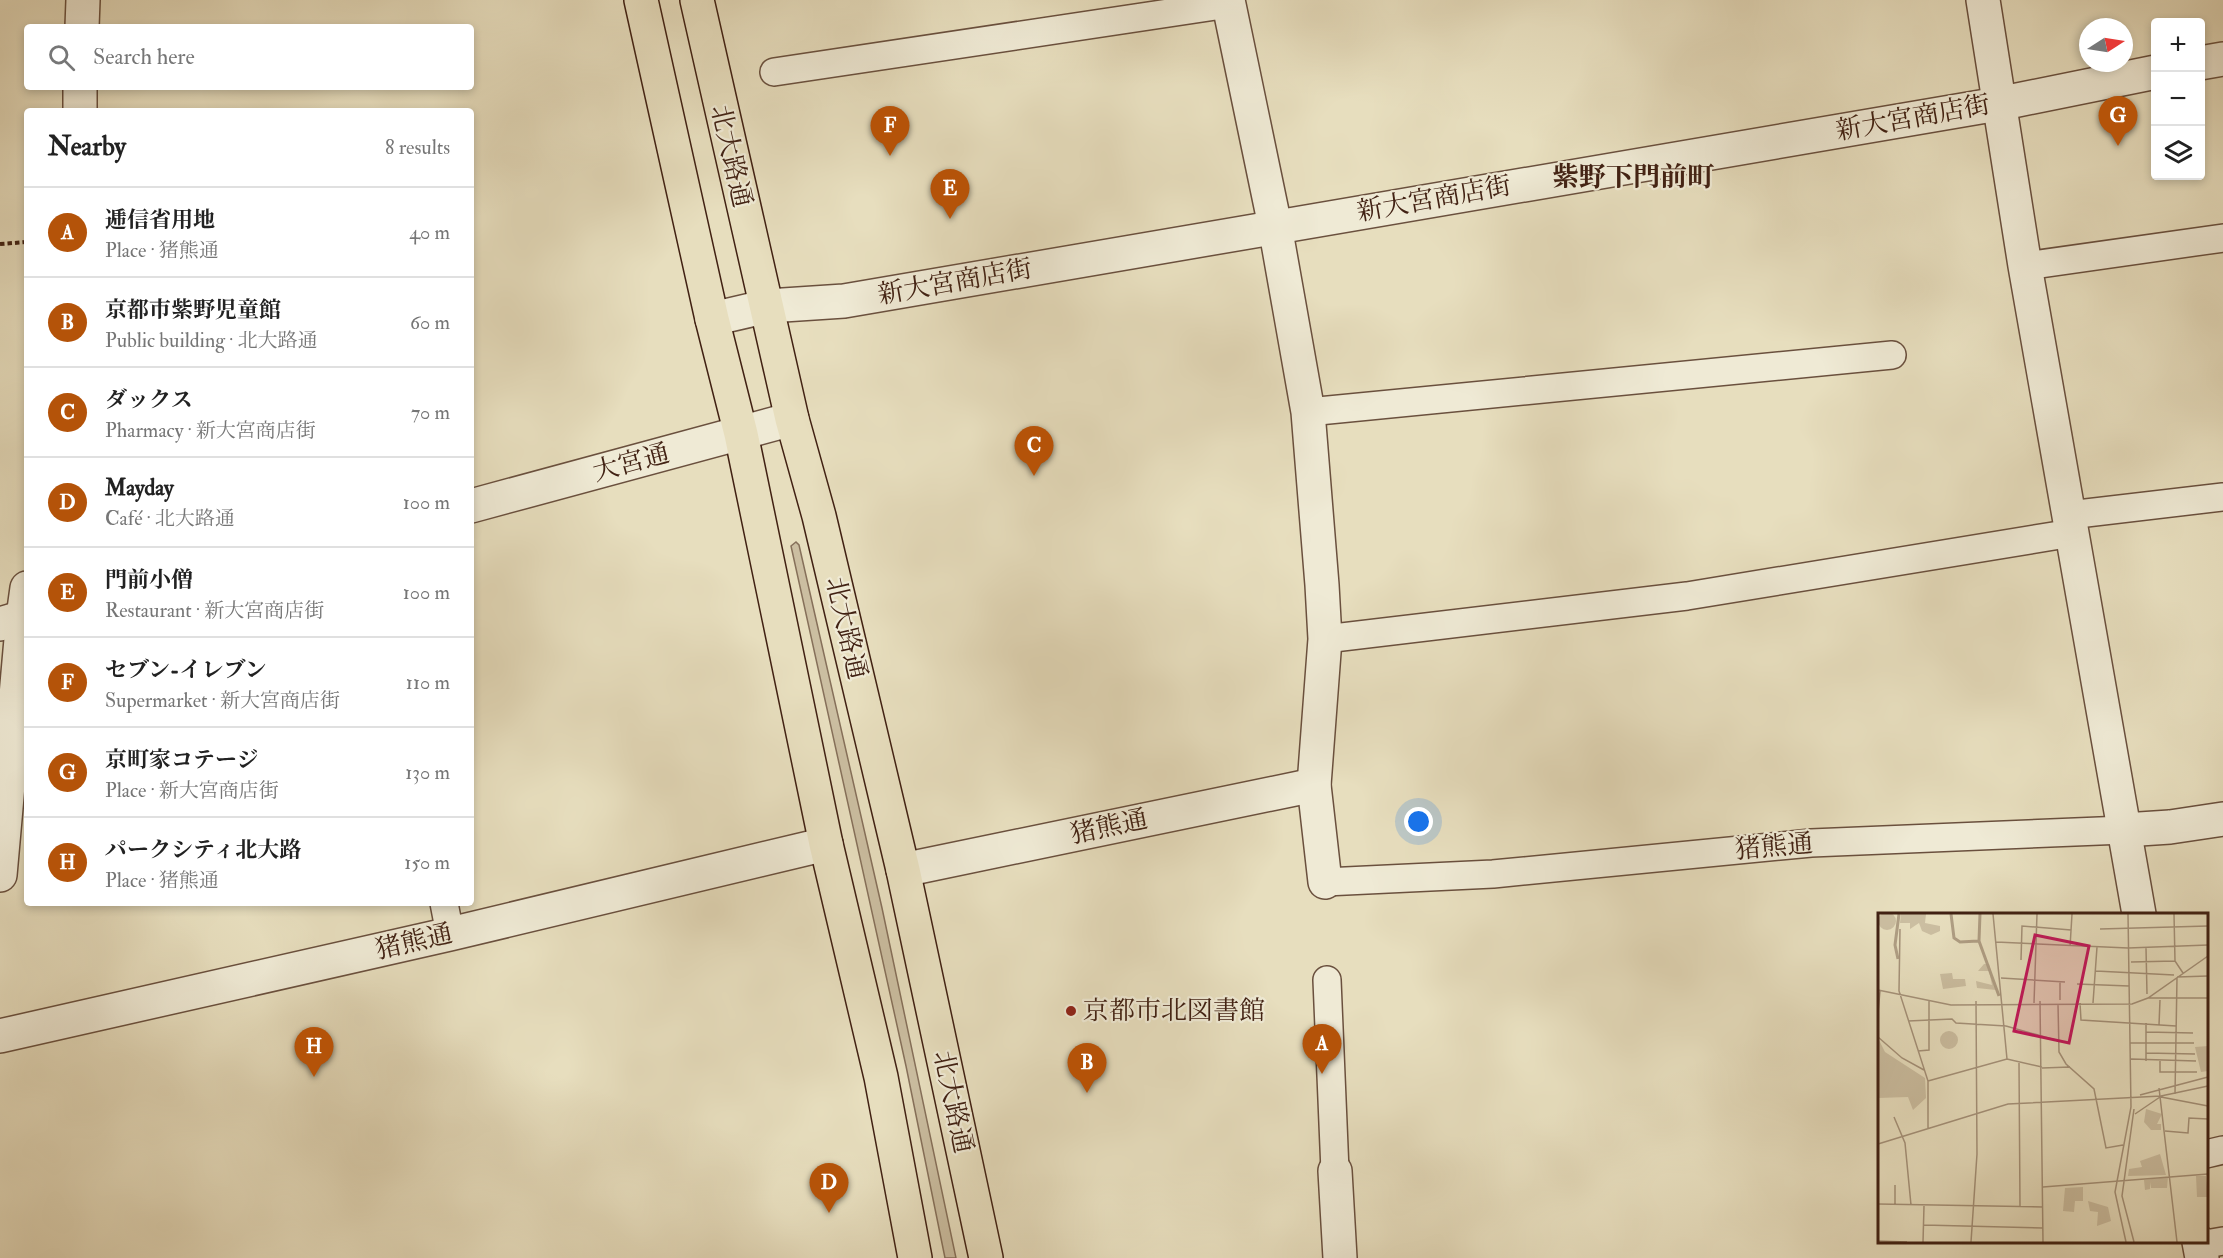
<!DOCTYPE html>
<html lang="en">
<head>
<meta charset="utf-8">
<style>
	:root { --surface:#fff; --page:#f2f2f2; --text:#222; --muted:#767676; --line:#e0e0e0; --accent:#b45309 }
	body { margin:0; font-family:"IM FELL Double Pica","Noto Serif JP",serif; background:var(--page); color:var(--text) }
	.controls { position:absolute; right:18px; top:18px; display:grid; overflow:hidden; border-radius:6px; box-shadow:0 3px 9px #0003 }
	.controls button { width:54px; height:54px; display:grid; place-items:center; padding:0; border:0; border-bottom:2px solid var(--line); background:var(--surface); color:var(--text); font:30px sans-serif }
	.compass { position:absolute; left:2079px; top:18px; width:54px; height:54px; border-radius:50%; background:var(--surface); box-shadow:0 3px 9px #0003; rotate:78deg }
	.you { position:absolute; left:1419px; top:822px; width:21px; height:21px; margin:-15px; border:4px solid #fff; border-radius:50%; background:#1a73e8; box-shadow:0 0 0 9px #1a73e833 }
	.badge { display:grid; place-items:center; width:39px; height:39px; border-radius:50%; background:var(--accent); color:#fff; font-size:20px; font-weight:700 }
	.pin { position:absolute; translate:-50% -50px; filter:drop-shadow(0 2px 3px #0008) }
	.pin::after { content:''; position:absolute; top:32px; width:21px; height:18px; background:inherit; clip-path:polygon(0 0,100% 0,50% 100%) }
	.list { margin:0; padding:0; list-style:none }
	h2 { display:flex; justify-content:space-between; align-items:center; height:78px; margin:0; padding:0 24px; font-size:26px }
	h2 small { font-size:20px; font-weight:400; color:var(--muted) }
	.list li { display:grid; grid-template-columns:39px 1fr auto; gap:18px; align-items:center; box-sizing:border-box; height:90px; padding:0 24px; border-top:2px solid var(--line) }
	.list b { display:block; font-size:22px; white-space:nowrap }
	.list p { margin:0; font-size:20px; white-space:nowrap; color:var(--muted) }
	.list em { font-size:20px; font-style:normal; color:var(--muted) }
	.icon { flex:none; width:33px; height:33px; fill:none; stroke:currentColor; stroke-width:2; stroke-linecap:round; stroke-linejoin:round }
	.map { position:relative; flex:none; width:2223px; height:1258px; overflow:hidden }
	.search { position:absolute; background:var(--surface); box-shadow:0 3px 9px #0003; left:24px; top:24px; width:450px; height:66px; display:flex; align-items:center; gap:15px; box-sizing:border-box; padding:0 21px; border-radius:6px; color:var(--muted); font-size:22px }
	.panel { position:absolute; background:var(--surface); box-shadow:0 3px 9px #0003; left:24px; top:108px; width:450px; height:798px; border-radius:6px }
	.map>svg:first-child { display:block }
	.green { fill:#cbbea1; stroke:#86705a; stroke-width:1.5 }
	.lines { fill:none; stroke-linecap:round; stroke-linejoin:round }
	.service-casing { stroke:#6a503e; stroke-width:30 }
	.minor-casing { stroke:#6a503e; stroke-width:36 }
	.tertiary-casing { stroke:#6a503e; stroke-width:36 }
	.primary-casing { stroke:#412113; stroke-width:36 }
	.path { stroke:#412113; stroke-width:4; stroke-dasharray:4.5 3; stroke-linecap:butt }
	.service { stroke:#efead5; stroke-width:27 }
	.minor { stroke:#efead5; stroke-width:33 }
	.tertiary { stroke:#efead5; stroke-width:33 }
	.primary { stroke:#e7debe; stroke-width:33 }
	.poi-dot { fill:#8f2418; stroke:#efead5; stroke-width:2 }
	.labels { text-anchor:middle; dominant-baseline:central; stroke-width:4.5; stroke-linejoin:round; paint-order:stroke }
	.street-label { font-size:26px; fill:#412113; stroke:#efead5 }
	.poi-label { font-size:26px; fill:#412113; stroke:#efead5; text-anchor:start }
	.neighbourhood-label { font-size:27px; font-weight:bold; fill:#412113; stroke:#efead5 }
	.inset-river { fill:none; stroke:#af9e84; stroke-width:3 }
	.inset-road { fill:none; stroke:#a5927a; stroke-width:1.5 }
	.view { fill:#c2185b; fill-opacity:0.15; stroke:#c2185b; stroke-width:3 }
	.inset-edge { fill:none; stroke:#412113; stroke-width:3 }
</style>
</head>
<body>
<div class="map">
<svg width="2223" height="1258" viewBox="0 0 2223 1258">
	<rect width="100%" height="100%" fill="#e7debe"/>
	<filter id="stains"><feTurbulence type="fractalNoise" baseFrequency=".00333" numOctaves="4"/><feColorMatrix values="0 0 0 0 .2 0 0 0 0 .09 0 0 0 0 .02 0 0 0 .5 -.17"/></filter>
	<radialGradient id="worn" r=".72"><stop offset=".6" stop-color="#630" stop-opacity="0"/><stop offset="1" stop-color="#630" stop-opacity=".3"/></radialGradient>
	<!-- green -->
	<polygon class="green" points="796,542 799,545 882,908 956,1258 945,1258 906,1066 791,546"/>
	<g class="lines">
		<defs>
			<g id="service">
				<polyline points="774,72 1229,4"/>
				<polyline points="2025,266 2223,238"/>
				<polyline points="1308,412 1892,355"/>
				<polyline points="2069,515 2223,497"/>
				<polyline points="1325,639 1687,596 2072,533"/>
				<polyline points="1325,882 1493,874 1811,843 2124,830"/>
				<polyline points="444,903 450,934"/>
				<polyline points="1327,980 1335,1171"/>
				<polyline points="2206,1154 2223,1150"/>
				<polyline points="2200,1245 2223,1241"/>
			</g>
			<g id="minor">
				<polyline points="1228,0 1275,226 1308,412 1322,585 1325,639 1314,785 1325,882"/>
				<polyline points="1983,0 2025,266 2139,914"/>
				<polyline points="82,27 83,0"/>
				<polyline points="2200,63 2223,59"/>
				<polyline points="80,111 80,87"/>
				<polyline points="712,319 768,306 844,301 1998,104 2156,72"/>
				<polyline points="2124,830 2170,827 2223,819"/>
				<polyline points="903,870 1314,785"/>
				<polyline points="0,875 23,617 27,588"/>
				<polyline points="0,1036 450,934 826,844"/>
				<polyline points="1335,1171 1340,1258"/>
				<polyline points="2199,1242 2202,1258"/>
			</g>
			<g id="tertiary">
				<polyline points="471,506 792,419"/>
				<polyline points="0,624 27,616"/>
			</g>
			<g id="primary">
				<polyline points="641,0 712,319 741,434 826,844 881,1077 915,1258"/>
				<polyline points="697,0 792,419 819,516 903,870 986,1258"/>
			</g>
		</defs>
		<!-- service casing -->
		<use href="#service" class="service-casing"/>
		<!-- minor casing -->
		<use href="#minor" class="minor-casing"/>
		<!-- tertiary casing -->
		<use href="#tertiary" class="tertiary-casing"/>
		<!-- primary casing -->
		<use href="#primary" class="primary-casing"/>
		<!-- path -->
		<polyline class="path" points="0,244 27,242"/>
		<!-- service -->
		<use href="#service" class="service"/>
		<!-- minor -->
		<use href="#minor" class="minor"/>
		<!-- tertiary -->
		<use href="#tertiary" class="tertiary"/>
		<!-- primary -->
		<use href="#primary" class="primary"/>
	</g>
	<!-- markers -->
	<circle class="poi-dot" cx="1071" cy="1011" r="6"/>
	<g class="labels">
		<!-- street labels -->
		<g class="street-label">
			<text transform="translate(1913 118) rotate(-10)">新大宮商店街</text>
			<text transform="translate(731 156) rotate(77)">北大路通</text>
			<text transform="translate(1434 199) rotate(-10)">新大宮商店街</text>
			<text transform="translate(955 282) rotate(-10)">新大宮商店街</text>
			<text transform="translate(631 463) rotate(-15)">大宮通</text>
			<text transform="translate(846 628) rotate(77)">北大路通</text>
			<text transform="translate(1109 827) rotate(-12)">猪熊通</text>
			<text transform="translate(1774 847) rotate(-5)">猪熊通</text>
			<text transform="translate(414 942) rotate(-13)">猪熊通</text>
			<text transform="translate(953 1102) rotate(78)">北大路通</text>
		</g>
		<!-- poi labels -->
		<g class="poi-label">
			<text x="1083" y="1011">京都市北図書館</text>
		</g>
		<!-- neighbourhood labels -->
		<g class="neighbourhood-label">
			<text x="1633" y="177">紫野下門前町</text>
		</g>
	</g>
	<!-- overview -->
	<g transform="translate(1878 913)">
		<rect width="330" height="330" fill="#e7debe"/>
		<path d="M0 8a9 9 0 1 1 18 0a9 9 0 1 1-18 0ZM23,1H48L47,10L62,13V18L53,22L44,18L41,10L32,16V10H22ZM106,51H111L118,77L99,75L98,68L114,72L111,58H100ZM74,60L75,66H87L88,73L65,76L62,61ZM62 127a9 9 0 1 1 18 0a9 9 0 1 1-18 0ZM0,125L7,139L47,165L48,185L35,197L30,184L0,185ZM330,133V158L323,159L317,134ZM268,196L284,201L279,211H283V217H273L266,209ZM282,241L288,262L250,263L251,256L264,254L262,248ZM318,263H328L330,284H319ZM290,264L289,275H273L272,269V276L267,277L266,267ZM205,274V288H197L196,299L185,298L187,275ZM210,288L230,294L233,308L219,313L220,299L212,298Z" fill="#cbbea1"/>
		<path class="inset-river" d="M73,1L76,25L82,29L100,28M102,1L101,28L121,83M20,46L17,32L21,1"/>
		<path class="inset-road" d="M115,1L129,146M296,1L297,48L305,60M22,16L21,78L50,168V216M222,16L330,13M118,29L250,35L330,32M192,34L194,1M268,35L269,81M143,47L144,13L193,17M253,49L297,48M218,58L296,62M299,64L330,63M123,65L187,69M199,71L251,73M0,77L73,92L254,91L270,85L330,43M271,85H330M182,87V68M162,88L165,329M156,90L159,1M202,90L203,107L298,113M215,90L219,34M180,91L181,139L188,151L216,176L228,235L245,232M0,100L2,78M30,108L74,106L78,110L128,113M268,110V148M281,112L282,87M128,113L181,128M268,119L315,120M0,124L24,145L46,157M252,130H316M40,138L51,137V88M268,140L317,141M253,146L318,148M282,148V159H319M141,150L142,294M164,155L192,154M50,168L129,146L164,154M281,175L299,329M297,181L299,65M262,182L330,164M283,184L330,193M256,196L244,283L256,329M257,201L282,184M16,204L27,230L33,292M287,218L310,220L311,205L330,206M0,231L130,191L283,183L330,173M165,274L330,261M0,291L165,294M17,292V272M46,312L165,315M0,328L29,329M45,329L46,293M93,329L99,241L98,88M248,329L237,279L253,194L250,1"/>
		<path class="view" d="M157,22L211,33L191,130L136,118Z"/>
		<rect width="330" height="330" class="inset-edge"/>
	</g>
	<rect width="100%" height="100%" filter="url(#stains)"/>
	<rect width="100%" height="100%" fill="url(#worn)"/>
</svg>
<div class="controls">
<button>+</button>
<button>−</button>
<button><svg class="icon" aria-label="layers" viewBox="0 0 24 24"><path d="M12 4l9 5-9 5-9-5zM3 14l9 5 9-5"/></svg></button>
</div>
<svg class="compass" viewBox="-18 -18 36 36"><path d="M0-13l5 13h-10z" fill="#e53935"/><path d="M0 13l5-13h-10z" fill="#767676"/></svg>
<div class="you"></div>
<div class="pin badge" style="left:1322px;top:1074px">A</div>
<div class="pin badge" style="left:1087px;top:1093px">B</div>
<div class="pin badge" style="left:1034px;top:476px">C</div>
<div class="pin badge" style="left:829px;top:1213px">D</div>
<div class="pin badge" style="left:950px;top:219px">E</div>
<div class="pin badge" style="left:890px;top:156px">F</div>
<div class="pin badge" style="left:2118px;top:146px">G</div>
<div class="pin badge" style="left:314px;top:1077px">H</div>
<div class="search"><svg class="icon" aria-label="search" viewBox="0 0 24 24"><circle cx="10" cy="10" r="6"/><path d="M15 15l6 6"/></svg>Search here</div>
<section class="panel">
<h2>Nearby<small>8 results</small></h2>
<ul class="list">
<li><span class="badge">A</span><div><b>逓信省用地</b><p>Place · 猪熊通</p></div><em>40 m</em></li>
<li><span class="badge">B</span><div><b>京都市紫野児童館</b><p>Public building · 北大路通</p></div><em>60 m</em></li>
<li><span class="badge">C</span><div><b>ダックス</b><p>Pharmacy · 新大宮商店街</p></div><em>70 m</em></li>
<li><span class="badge">D</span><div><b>Mayday</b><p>Café · 北大路通</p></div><em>100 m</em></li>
<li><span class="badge">E</span><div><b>門前小僧</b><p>Restaurant · 新大宮商店街</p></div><em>100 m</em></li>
<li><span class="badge">F</span><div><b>セブン-イレブン</b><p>Supermarket · 新大宮商店街</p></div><em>110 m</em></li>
<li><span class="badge">G</span><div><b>京町家コテージ</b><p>Place · 新大宮商店街</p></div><em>130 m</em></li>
<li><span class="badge">H</span><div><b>パークシティ北大路</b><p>Place · 猪熊通</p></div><em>150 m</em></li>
</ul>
</section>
</div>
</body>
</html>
